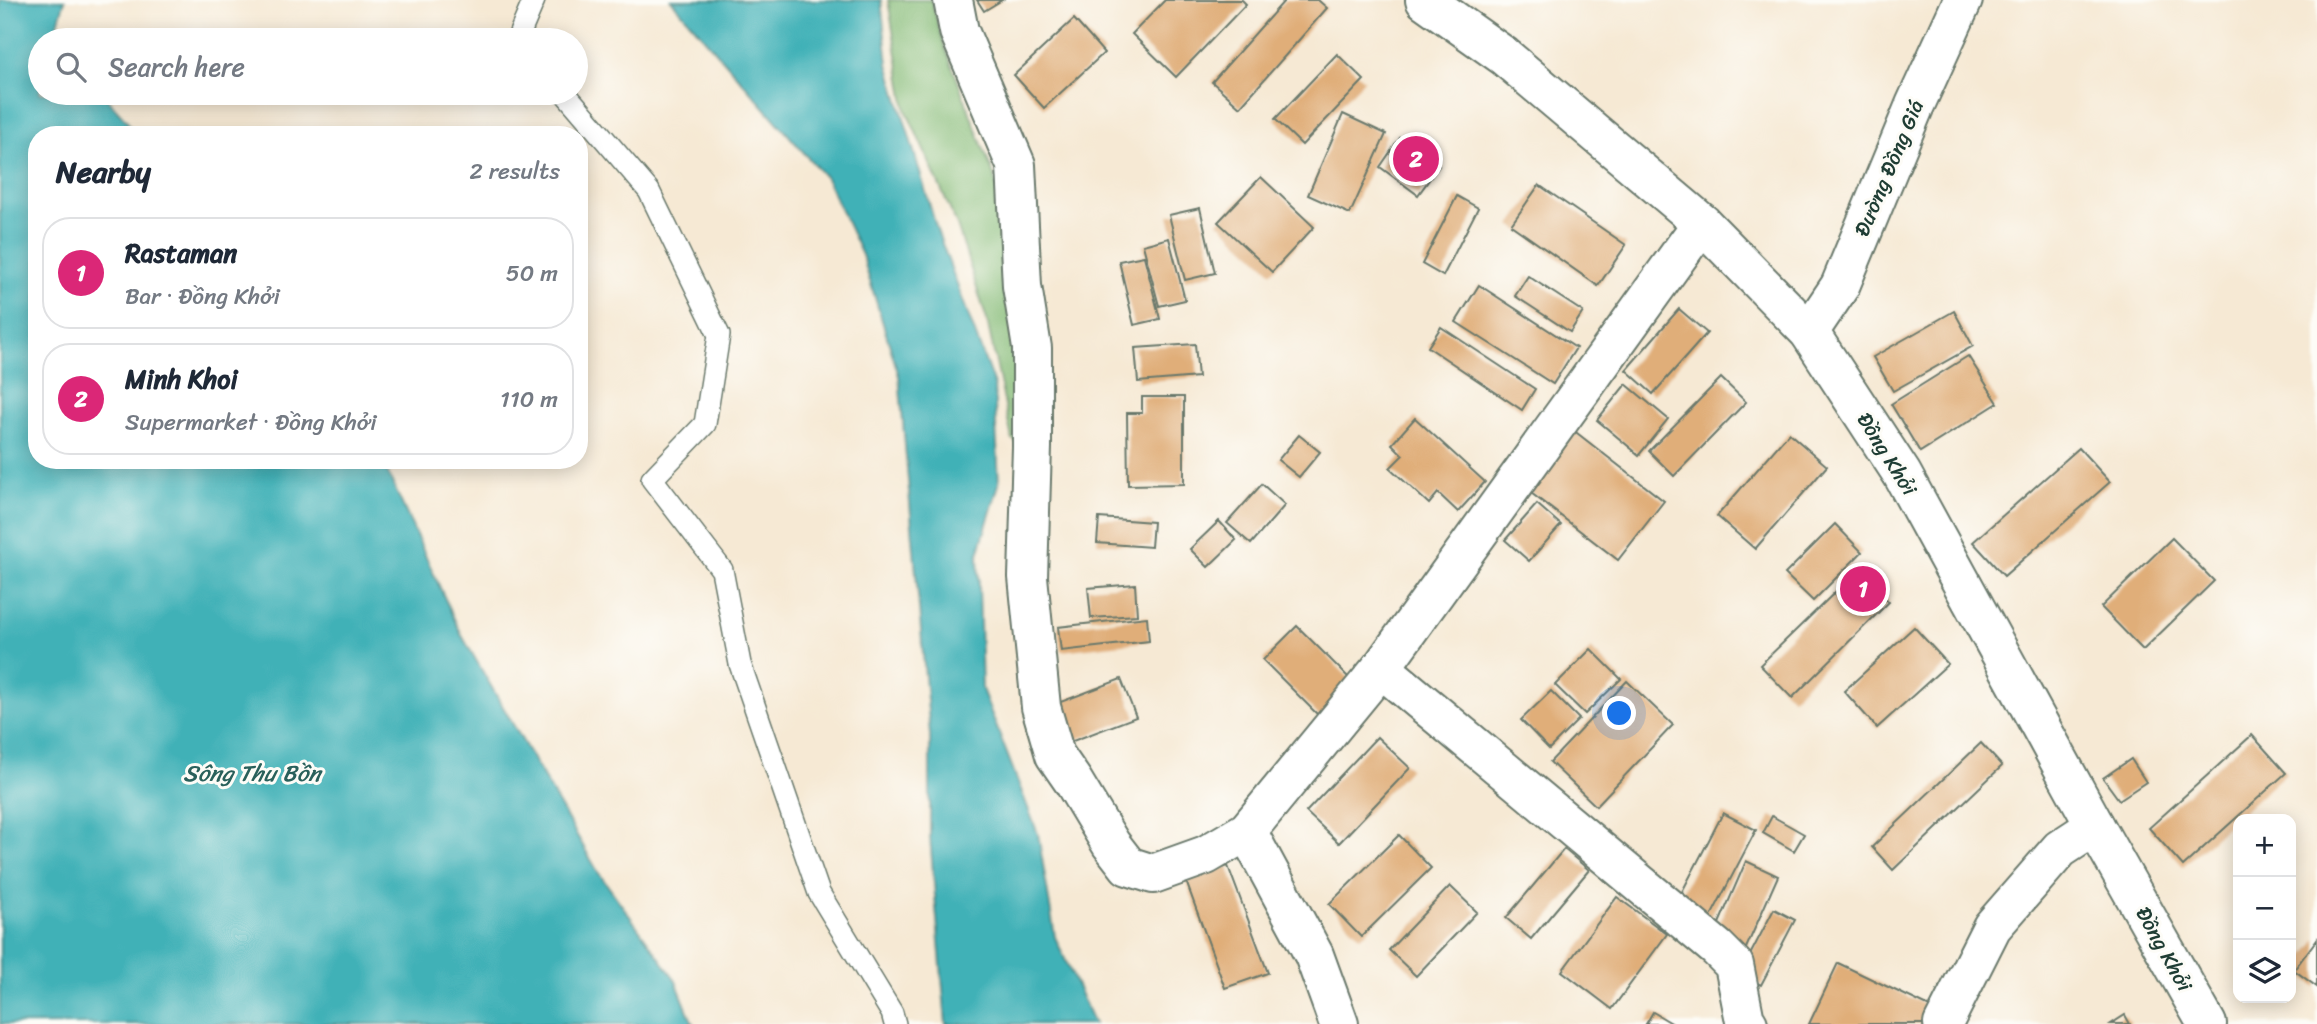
<!DOCTYPE html>
<html lang="en">
<head>
<meta charset="utf-8">
<style>
	:root { --surface:#fff; --page:#f6f6f7; --text:#1f2937; --muted:#747a83; --line:#e0e1e3; --accent:#db2777 }
	body { margin:0; font-family:Sriracha,sans-serif; background:var(--page); color:var(--text) }
	.controls { position:absolute; right:21px; bottom:21px; display:grid; overflow:hidden; border-radius:14px; box-shadow:0 4px 18px #0003 }
	.controls button { width:63px; height:63px; display:grid; place-items:center; padding:0; border:0; border-bottom:2px solid var(--line); background:var(--surface); color:var(--text); font:35px sans-serif }
	.you { position:absolute; left:1620px; top:714px; width:24px; height:24px; margin:-18px; border:5px solid #fff; border-radius:50%; background:#1a73e8; box-shadow:0 0 0 10px #1a73e833 }
	.badge { display:grid; place-items:center; width:46px; height:46px; border-radius:50%; background:var(--accent); color:#fff; font-size:23px; font-weight:700 }
	.pin { position:absolute; translate:-50% -50%; border:4px solid #fff; box-shadow:0 2px 7px #0006 }
	.list { margin:0; padding:0; list-style:none }
	h2 { display:flex; justify-content:space-between; align-items:center; height:91px; margin:0; padding:0 28px; font-size:30px }
	h2 small { font-size:23px; font-weight:400; color:var(--muted) }
	.list li { display:grid; grid-template-columns:46px 1fr auto; gap:21px; align-items:center; box-sizing:border-box; height:112px; margin:0 14px 14px; padding:0 14px; border:2px solid var(--line); border-radius:28px }
	.list b { display:block; font-size:26px; white-space:nowrap }
	.list p { margin:0; font-size:23px; white-space:nowrap; color:var(--muted) }
	.list em { font-size:23px; font-style:normal; color:var(--muted) }
	.icon { flex:none; width:38px; height:38px; fill:none; stroke:currentColor; stroke-width:2; stroke-linecap:round; stroke-linejoin:round }
	.map { position:relative; flex:none; width:2317px; height:1024px; overflow:hidden }
	.search { position:absolute; background:var(--surface); box-shadow:0 4px 18px #0003; left:28px; top:28px; width:560px; height:77px; display:flex; align-items:center; gap:18px; box-sizing:border-box; padding:0 24px; border-radius:38px; color:var(--muted); font-size:26px }
	.panel { position:absolute; background:var(--surface); box-shadow:0 4px 18px #0003; left:28px; top:126px; width:560px; height:343px; border-radius:28px }
	.map>svg:first-child { display:block }
	.forest { fill:#85bb77; stroke:#527c56; stroke-width:2 }
	.water { fill:#40b1b7; stroke:#307776; stroke-width:2 }
	.building { fill:#e0ae79 }
	.lines { fill:none; stroke-linecap:round; stroke-linejoin:round }
	.service-casing { stroke:#6a796c; stroke-width:24 }
	.minor-casing { stroke:#6a796c; stroke-width:42 }
	.service { stroke:#fff; stroke-width:21 }
	.minor { stroke:#fff; stroke-width:38 }
	.labels { text-anchor:middle; dominant-baseline:central; stroke-width:6; stroke-linejoin:round; paint-order:stroke }
	.street-label { font-size:21px; fill:#1f3d34; stroke:#fdfcf7 }
	.water-label { font-size:23px; font-style:italic; fill:#29605b; stroke:#fdfcf7 }
</style>
</head>
<body>
<div class="map">
<svg width="2317" height="1024" viewBox="0 0 2317 1024">
	<rect width="100%" height="100%" fill="#fdfcf7"/>
	<filter id="ink" filterUnits="userSpaceOnUse"><feTurbulence type="fractalNoise" baseFrequency=".0143" numOctaves="2"/><feDisplacementMap in="SourceGraphic" scale="14" xChannelSelector="R" yChannelSelector="G"/><feConvolveMatrix kernelMatrix="1 2 1 2 8 2 1 2 1" color-interpolation-filters="sRGB"/></filter>
	<filter id="wash" filterUnits="userSpaceOnUse"><feTurbulence type="fractalNoise" baseFrequency=".00686" numOctaves="4" result="noise"/><feDisplacementMap in="SourceGraphic" scale="28" xChannelSelector="R" yChannelSelector="G"/><feGaussianBlur stdDeviation="1.57" result="paint"/><feColorMatrix in="noise" values="0 0 0 0 0 0 0 0 0 0 0 0 0 0 0 0 0 1.4 0 .05"/><feComposite in="paint" operator="in"/></filter>
	<g filter="url(#wash)">
		<rect width="100%" height="100%" fill="#f6e9d4"/>
		<!-- forest -->
		<polygon class="forest" points="888,0 931,0 944,45 994,176 1013,250 1028,449 1012,439 987,320 957,225 906,110"/>
		<!-- water -->
		<g class="water">
			<polygon points="0,0 65,0 54,37 56,40 40,40 40,93 102,93 127,121 134,135 37,135 37,460 382,460 461,634 598,872 675,979 693,1024 0,1024"/>
			<polygon points="671,0 881,0 888,64 937,230 994,385 999,484 978,554 982,689 1038,834 1055,937 1094,1024 946,1024 930,837 930,735 899,376 862,255 826,178"/>
		</g>
		<g id="blocks">
			<!-- building -->
			<g class="building">
				<polygon points="977,0 1002,0 984,11"/>
				<polygon points="1165,0 1242,0 1246,4 1176,77 1132,34"/>
				<polygon points="1285,0 1318,0 1327,8 1240,107 1212,82"/>
				<polygon points="1074,19 1104,53 1044,108 1014,75"/>
				<polygon points="1337,54 1364,80 1302,145 1275,119"/>
				<polygon points="1343,114 1386,134 1350,214 1308,195"/>
				<polygon points="1400,138 1439,166 1418,195 1380,167"/>
				<polygon points="1261,177 1314,227 1272,272 1218,222"/>
				<polygon points="1539,185 1626,245 1598,286 1511,225"/>
				<polygon points="1457,196 1478,208 1443,276 1422,264"/>
				<polygon points="1200,208 1215,273 1185,280 1169,215"/>
				<polygon points="1169,238 1185,300 1159,306 1143,245"/>
				<polygon points="1144,256 1160,319 1134,325 1119,261"/>
				<polygon points="1528,276 1583,312 1570,332 1515,296"/>
				<polygon points="1479,285 1576,348 1553,384 1456,322"/>
				<polygon points="1679,309 1707,333 1653,394 1626,370"/>
				<polygon points="1954,311 1973,346 1893,391 1873,357"/>
				<polygon points="1441,327 1535,389 1522,410 1428,347"/>
				<polygon points="1195,344 1198,377 1138,382 1135,348"/>
				<polygon points="1968,356 1998,403 1920,452 1891,404"/>
				<polygon points="1721,378 1746,402 1674,476 1649,451"/>
				<polygon points="1626,384 1668,419 1639,455 1597,420"/>
				<polygon points="1142,397 1184,397 1184,484 1128,485 1127,413 1142,413"/>
				<polygon points="1415,418 1485,482 1458,512 1438,493 1429,504 1390,468 1403,455 1392,444"/>
				<polygon points="1568,426 1664,501 1618,560 1522,486"/>
				<polygon points="1789,433 1827,466 1755,549 1717,516"/>
				<polygon points="1299,435 1320,452 1299,477 1278,460"/>
				<polygon points="2079,448 2110,482 2004,576 1973,542"/>
				<polygon points="1262,484 1285,505 1251,544 1227,523"/>
				<polygon points="1537,504 1561,525 1529,561 1505,540"/>
				<polygon points="1099,518 1153,522 1151,547 1097,543"/>
				<polygon points="1219,521 1236,540 1208,567 1190,549"/>
				<polygon points="1835,524 1862,552 1813,601 1785,574"/>
				<polygon points="2172,538 2214,581 2143,650 2101,607"/>
				<polygon points="1858,570 1889,602 1792,698 1760,665"/>
				<polygon points="1135,584 1137,615 1091,618 1088,588"/>
				<polygon points="1147,617 1149,641 1061,651 1058,627"/>
				<polygon points="1297,626 1356,685 1322,719 1263,660"/>
				<polygon points="1914,627 1948,664 1877,728 1844,691"/>
				<polygon points="1591,649 1621,679 1585,714 1555,685"/>
				<polygon points="1121,679 1136,717 1065,744 1050,706"/>
				<polygon points="1627,681 1673,725 1596,806 1550,762"/>
				<polygon points="1551,691 1579,719 1549,749 1521,720"/>
				<polygon points="2252,735 2286,773 2183,866 2149,828"/>
				<polygon points="1377,737 1410,768 1339,843 1306,812"/>
				<polygon points="1981,743 2002,766 1893,870 1872,847"/>
				<polygon points="2131,759 2146,782 2119,800 2103,778"/>
				<polygon points="1723,813 1756,830 1706,926 1673,909"/>
				<polygon points="1772,816 1804,834 1794,851 1763,833"/>
				<polygon points="1399,835 1431,868 1361,937 1329,904"/>
				<polygon points="1564,849 1589,870 1531,939 1506,918"/>
				<polygon points="1746,861 1778,876 1743,955 1711,942"/>
				<polygon points="1228,866 1268,973 1225,988 1186,881"/>
				<polygon points="1450,886 1477,912 1416,976 1389,950"/>
				<polygon points="1617,897 1667,934 1612,1009 1562,971"/>
				<polygon points="1774,909 1795,920 1761,985 1740,974"/>
				<polygon points="2317,939 2317,987 2294,970"/>
				<polygon points="1838,963 1932,1008 1924,1024 1809,1024"/>
				<polygon points="1653,1012 1673,1024 1646,1024"/>
				<polygon points="2125,1015 2130,1024 2111,1024"/>
			</g>
		</g>
	</g>
	<g filter="url(#ink)">
		<use href="#blocks" fill-opacity="0" stroke="#6a796c" stroke-width="2"/>
		<g class="lines">
			<defs>
				<g id="service">
					<polyline points="526,40 520,33 534,0"/>
					<polyline points="565,93 649,191 719,335 705,424 652,479 722,570 740,664 819,893 892,1013 895,1024"/>
				</g>
				<g id="minor">
					<polyline points="953,0 959,31 1016,165 1022,286 1032,348 1032,447 1028,577 1041,707 1055,755 1073,781 1111,844 1128,866 1153,874 1206,855 1247,831 1381,668 1702,223"/>
					<polyline points="1425,0 1504,56 1702,223 1809,332 1902,474 2095,826 2207,1024"/>
					<polyline points="1809,332 1840,286 1915,105 1963,0"/>
					<polyline points="1381,668 1717,948 1734,965 1745,1021 1748,1024"/>
					<polyline points="1247,831 1314,955 1339,1024"/>
					<polyline points="1943,1024 1992,927 2060,849 2095,826"/>
				</g>
			</defs>
			<!-- service casing -->
			<use href="#service" class="service-casing"/>
			<!-- minor casing -->
			<use href="#minor" class="minor-casing"/>
			<!-- service -->
			<use href="#service" class="service"/>
			<!-- minor -->
			<use href="#minor" class="minor"/>
		</g>
	</g>
	<g class="labels">
		<!-- street labels -->
		<g class="street-label">
			<text transform="translate(1889 168) rotate(-67)">Đường Đồng Giá</text>
			<text transform="translate(1887 454) rotate(58)">Đồng Khởi</text>
			<text transform="translate(2164 949) rotate(61)">Đồng Khởi</text>
		</g>
		<!-- water labels -->
		<g class="water-label">
			<text x="252" y="773">Sông Thu Bồn</text>
		</g>
	</g>
</svg>
<div class="controls">
<button>+</button>
<button>−</button>
<button><svg class="icon" aria-label="layers" viewBox="0 0 24 24"><path d="M12 4l9 5-9 5-9-5zM3 14l9 5 9-5"/></svg></button>
</div>
<div class="you"></div>
<div class="pin badge" style="left:1863px;top:589px">1</div>
<div class="pin badge" style="left:1416px;top:159px">2</div>
<div class="search"><svg class="icon" aria-label="search" viewBox="0 0 24 24"><circle cx="10" cy="10" r="6"/><path d="M15 15l6 6"/></svg>Search here</div>
<section class="panel">
<h2>Nearby<small>2 results</small></h2>
<ul class="list">
<li><span class="badge">1</span><div><b>Rastaman</b><p>Bar · Đồng Khởi</p></div><em>50 m</em></li>
<li><span class="badge">2</span><div><b>Minh Khoi</b><p>Supermarket · Đồng Khởi</p></div><em>110 m</em></li>
</ul>
</section>
</div>
</body>
</html>
